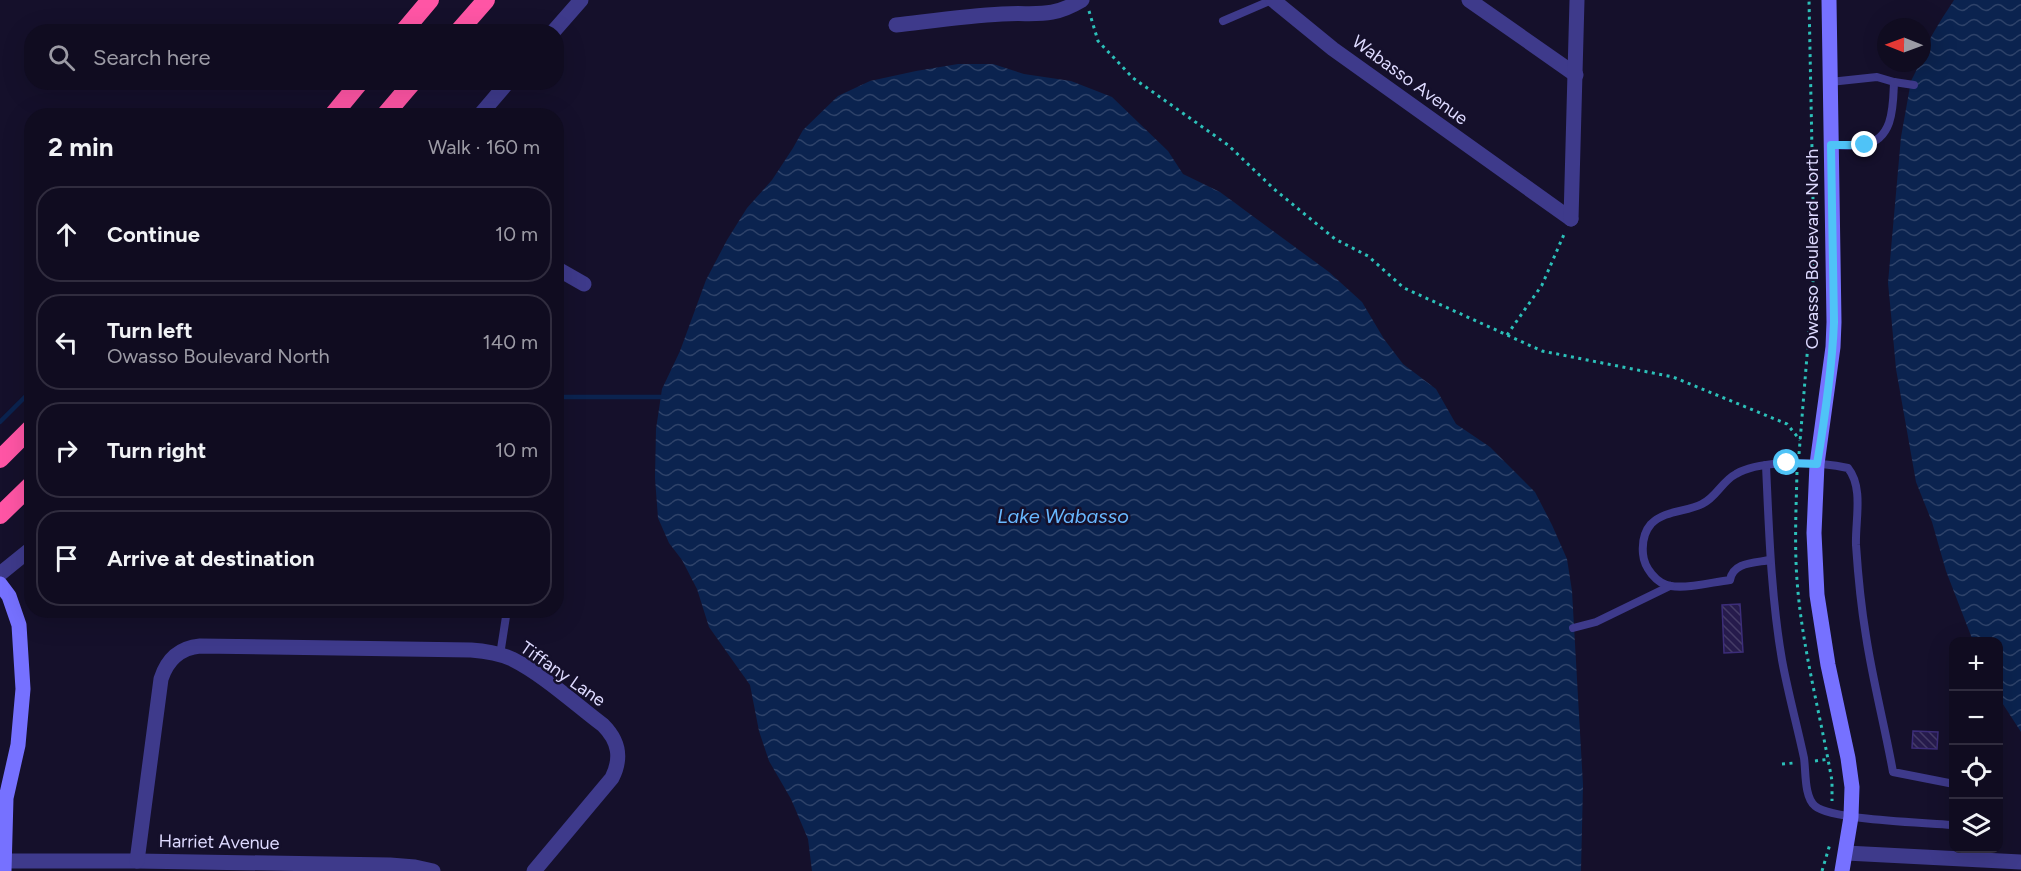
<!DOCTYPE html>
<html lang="en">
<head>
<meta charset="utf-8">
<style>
	:root { --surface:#100c20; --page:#1e1a2d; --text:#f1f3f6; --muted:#9c9ba5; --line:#302c3e }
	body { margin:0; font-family:Figtree,sans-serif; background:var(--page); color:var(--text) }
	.controls { position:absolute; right:18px; bottom:18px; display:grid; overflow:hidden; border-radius:12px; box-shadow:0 6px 24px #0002 }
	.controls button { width:54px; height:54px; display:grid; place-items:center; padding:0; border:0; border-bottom:2px solid var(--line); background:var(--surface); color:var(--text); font:30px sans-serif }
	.compass { position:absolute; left:1877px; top:18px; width:54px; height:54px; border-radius:50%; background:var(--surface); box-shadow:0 6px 24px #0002; rotate:271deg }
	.stop { position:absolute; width:18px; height:18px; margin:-14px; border:4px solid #4fc3f7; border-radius:50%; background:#fff }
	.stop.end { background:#4fc3f7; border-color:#fff; box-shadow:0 2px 6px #0008 }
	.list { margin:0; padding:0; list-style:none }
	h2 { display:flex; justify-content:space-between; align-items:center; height:78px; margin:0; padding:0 24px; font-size:26px }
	h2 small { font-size:20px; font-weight:400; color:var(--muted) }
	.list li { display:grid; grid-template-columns:39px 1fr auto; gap:18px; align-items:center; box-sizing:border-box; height:96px; margin:0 12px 12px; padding:0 12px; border:2px solid var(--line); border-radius:24px }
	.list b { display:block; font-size:22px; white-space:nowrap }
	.list p { margin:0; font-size:20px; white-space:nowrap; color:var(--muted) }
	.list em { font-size:20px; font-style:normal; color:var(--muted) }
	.icon { flex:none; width:33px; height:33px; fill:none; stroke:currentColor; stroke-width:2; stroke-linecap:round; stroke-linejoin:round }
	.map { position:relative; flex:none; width:2021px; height:871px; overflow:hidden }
	.search { position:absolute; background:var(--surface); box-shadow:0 6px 24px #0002; left:24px; top:24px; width:540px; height:66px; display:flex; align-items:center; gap:15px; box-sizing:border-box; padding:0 21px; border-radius:24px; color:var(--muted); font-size:22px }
	.panel { position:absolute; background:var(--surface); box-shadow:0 6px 24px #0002; left:24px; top:108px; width:540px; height:510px; border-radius:24px }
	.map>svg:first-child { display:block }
	.water { fill:url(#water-waves) }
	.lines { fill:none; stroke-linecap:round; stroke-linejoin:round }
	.stream { stroke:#0b234f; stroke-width:4.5 }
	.building { fill:url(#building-back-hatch); stroke:#3c2d79; stroke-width:1.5 }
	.path { stroke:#2cc0b9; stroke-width:3; stroke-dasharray:3 4.5; stroke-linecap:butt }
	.lane { stroke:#3e3a8b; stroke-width:8 }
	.street { stroke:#3e3a8b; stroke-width:15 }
	.secondary { stroke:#7671ff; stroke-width:15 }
	.highway { stroke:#ff55a5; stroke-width:18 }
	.route { stroke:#4fc3f7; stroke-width:8 }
	.labels { text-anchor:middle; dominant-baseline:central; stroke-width:5; stroke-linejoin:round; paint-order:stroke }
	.street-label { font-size:18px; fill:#dedaff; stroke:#15102b }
	.water-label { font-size:20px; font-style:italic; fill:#68b8ff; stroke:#15102b }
</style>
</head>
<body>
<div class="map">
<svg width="2021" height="871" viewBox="0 0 2021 871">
	<defs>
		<pattern id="water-waves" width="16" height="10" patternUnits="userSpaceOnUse" patternTransform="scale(1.5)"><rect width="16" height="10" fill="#0b234f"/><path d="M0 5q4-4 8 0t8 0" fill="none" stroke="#2e4269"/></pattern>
		<pattern id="building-back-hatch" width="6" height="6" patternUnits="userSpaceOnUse" patternTransform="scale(1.5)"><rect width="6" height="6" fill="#261b4c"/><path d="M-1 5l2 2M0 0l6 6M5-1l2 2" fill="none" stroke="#453c67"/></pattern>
	</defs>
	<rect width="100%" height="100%" fill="#15102b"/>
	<!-- water -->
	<g class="water">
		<path d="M1954,0H2021V732L1999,698L1998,642L1973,641L1946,571L1932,522L1916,482L1896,369L1891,314L1888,283L1901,137L1911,81L1920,63H1922C1923,45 1944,16 1954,0Z"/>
		<polygon points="958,64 993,64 1024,74 1071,81 1112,97 1168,151 1183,174 1220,192 1329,272 1362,302 1384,339 1403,364 1436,389 1456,424 1490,447 1535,492 1552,525 1567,559 1572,591 1583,785 1581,871 812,871 808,839 791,799 769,761 759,731 750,685 709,627 697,589 682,560 669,543 658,518 655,478 656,429 662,389 680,351 706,280 727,240 747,208 772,180 793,148 803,130 838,96 870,81 916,71"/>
	</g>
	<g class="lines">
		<!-- stream -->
		<g class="stream">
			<polyline points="556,397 665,397"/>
			<polyline points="0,422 32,390"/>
		</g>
	</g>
	<!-- building -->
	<g class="building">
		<polygon points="1740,604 1743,652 1724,653 1722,605"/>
		<polygon points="1913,731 1938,732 1937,749 1912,748"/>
	</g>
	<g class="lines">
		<!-- path -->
		<g class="path">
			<polyline points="1089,11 1098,41 1133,78 1228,145 1274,189 1335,239 1368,256 1404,288 1542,351 1673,377 1787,424 1800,440"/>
			<polyline points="1507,335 1542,285 1565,232"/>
			<polyline points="1799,454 1813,282 1814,250 1809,0"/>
			<path d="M1797,472C1796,512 1794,552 1798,592C1804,655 1821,718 1832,781V801"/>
			<polyline points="1815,761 1830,759"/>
			<polyline points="1782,764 1794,763"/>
			<polyline points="1822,871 1830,844"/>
		</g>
		<!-- lane -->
		<g class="lane">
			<polyline points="1223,21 1272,0"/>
			<path d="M1830,82L1877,77L1894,82C1893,106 1894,139 1864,145C1854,147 1841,145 1831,145"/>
			<polyline points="1894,82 1914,85"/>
			<path d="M1766,465C1769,531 1771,596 1782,660C1788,693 1797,725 1804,758C1806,771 1804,797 1815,806C1831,820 1927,823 1954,825"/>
			<path d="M1770,560C1754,563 1733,562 1730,580C1713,582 1687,589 1671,586C1656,584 1644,567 1643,554C1642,543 1644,532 1651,524C1665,510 1686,512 1702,504C1716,498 1722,481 1736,474C1761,459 1820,462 1848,468C1864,488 1855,521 1856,545C1858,575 1861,606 1866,636C1873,682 1885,727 1893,772L1954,784"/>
			<polyline points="1573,628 1596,622 1670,586"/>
			<polyline points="500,655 507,610"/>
		</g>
		<!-- street -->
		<g class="street">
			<polyline points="1273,0 1333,49 1571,219"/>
			<polyline points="1469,0 1576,75"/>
			<path d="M896,25C931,21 966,16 1002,14C1036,12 1050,19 1082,0"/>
			<polyline points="553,32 581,0"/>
			<polyline points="479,116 508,82"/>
			<polyline points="1571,219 1577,0"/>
			<polyline points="556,268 584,284"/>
			<polyline points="0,574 32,548"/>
			<polyline points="1846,853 2021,862"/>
			<polyline points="4,861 137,861 390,865 415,867 433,871"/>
			<path d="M137,861L161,679C167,660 179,648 200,646L471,650C485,651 499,653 512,659C544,675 575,704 603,725C619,741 622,758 612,778L534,871"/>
		</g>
		<!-- secondary -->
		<g class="secondary">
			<polyline points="1829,0 1834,322 1833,347 1817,464 1814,533 1817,595 1828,665 1848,758 1852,787 1851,817 1842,871"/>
			<polyline points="0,584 9,596 19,625 23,689 18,745 6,798 4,871"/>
		</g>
		<!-- highway -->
		<g class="highway">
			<polyline points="403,32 430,0"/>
			<polyline points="458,32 486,0"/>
			<polyline points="332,116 360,82"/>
			<polyline points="384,116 413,82"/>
			<polyline points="0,459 32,427"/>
			<polyline points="0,515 32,484"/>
		</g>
	</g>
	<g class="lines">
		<!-- route -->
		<path class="route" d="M1787,463L1817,464C1825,417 1832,369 1834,322L1831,145H1865"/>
	</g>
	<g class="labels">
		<!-- street labels -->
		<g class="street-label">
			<text transform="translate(1410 80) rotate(36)">Wabasso Avenue</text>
			<text transform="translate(1812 249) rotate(-90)">Owasso Boulevard North</text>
			<text transform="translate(563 674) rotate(35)">Tiffany Lane</text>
			<text transform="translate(219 842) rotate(1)">Harriet Avenue</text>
		</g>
		<!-- water labels -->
		<g class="water-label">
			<text x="1063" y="516">Lake Wabasso</text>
		</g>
	</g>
</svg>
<div class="controls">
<button>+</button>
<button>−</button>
<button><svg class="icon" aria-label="locate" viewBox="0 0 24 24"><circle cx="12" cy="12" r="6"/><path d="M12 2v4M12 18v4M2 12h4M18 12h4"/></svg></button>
<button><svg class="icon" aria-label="layers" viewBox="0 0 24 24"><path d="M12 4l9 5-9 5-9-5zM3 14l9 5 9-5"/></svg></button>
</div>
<svg class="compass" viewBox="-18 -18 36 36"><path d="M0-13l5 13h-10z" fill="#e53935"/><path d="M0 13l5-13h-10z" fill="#9c9ba5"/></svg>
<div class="stop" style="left:1787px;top:463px"></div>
<div class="stop end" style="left:1865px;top:145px"></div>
<div class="search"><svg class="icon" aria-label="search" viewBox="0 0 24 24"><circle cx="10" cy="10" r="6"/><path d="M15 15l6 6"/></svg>Search here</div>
<section class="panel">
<h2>2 min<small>Walk · 160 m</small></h2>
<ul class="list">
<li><svg class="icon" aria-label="ahead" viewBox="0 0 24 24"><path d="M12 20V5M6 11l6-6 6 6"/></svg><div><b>Continue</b></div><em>10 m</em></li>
<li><svg class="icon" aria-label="left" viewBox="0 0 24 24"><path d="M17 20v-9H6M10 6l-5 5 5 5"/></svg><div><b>Turn left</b><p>Owasso Boulevard North</p></div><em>140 m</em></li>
<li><svg class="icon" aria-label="right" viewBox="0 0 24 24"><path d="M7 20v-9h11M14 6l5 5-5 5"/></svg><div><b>Turn right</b></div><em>10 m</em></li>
<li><svg class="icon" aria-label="arrive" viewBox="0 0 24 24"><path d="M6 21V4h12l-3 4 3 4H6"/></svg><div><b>Arrive at destination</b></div></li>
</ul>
</section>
</div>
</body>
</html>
